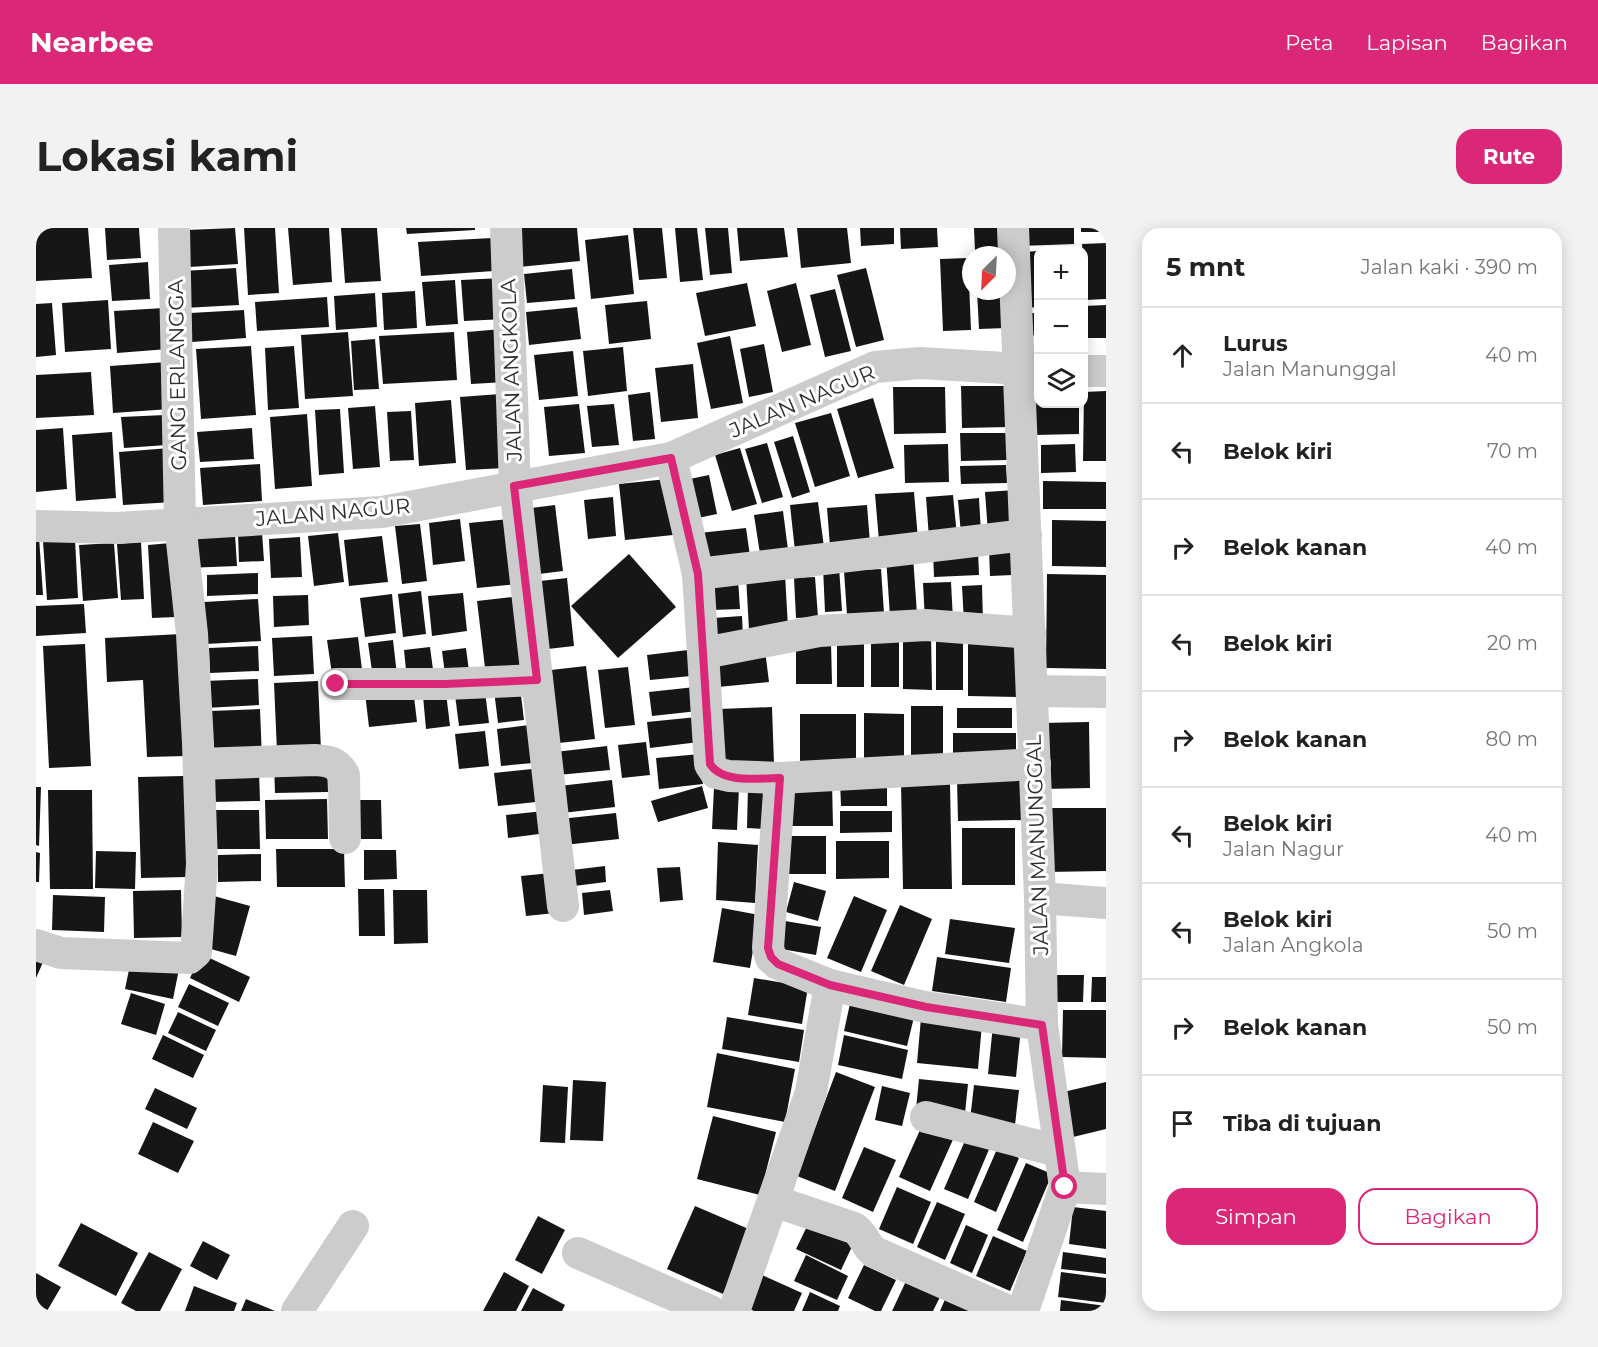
<!DOCTYPE html>
<html lang="id">
<head>
<meta charset="utf-8">
<style>
	:root { --surface:#fff; --page:#f2f2f2; --text:#222; --muted:#767676; --line:#e0e0e0; --accent:#db2777 }
	body { margin:0; font-family:Montserrat,sans-serif; background:var(--page); color:var(--text) }
	.controls { position:absolute; right:18px; top:18px; display:grid; overflow:hidden; border-radius:12px; box-shadow:0 3px 15px #0003 }
	.controls button { width:54px; height:54px; display:grid; place-items:center; padding:0; border:0; border-bottom:2px solid var(--line); background:var(--surface); color:var(--text); font:30px sans-serif }
	.compass { position:absolute; left:926px; top:18px; width:54px; height:54px; border-radius:50%; background:var(--surface); box-shadow:0 3px 15px #0003; rotate:204deg }
	.stop { position:absolute; width:18px; height:18px; margin:-14px; border:4px solid #db2777; border-radius:50%; background:#fff }
	.stop.end { background:#db2777; border-color:#fff; box-shadow:0 2px 6px #0008 }
	.list { margin:0; padding:0; list-style:none }
	h2 { display:flex; justify-content:space-between; align-items:center; height:78px; margin:0; padding:0 24px; font-size:26px }
	h2 small { font-size:20px; font-weight:400; color:var(--muted) }
	.list li { display:grid; grid-template-columns:39px 1fr auto; gap:18px; align-items:center; box-sizing:border-box; height:96px; padding:0 24px; border-top:2px solid var(--line) }
	.list b { display:block; font-size:22px; white-space:nowrap }
	.list p { margin:0; font-size:20px; white-space:nowrap; color:var(--muted) }
	.list em { font-size:20px; font-style:normal; color:var(--muted) }
	.actions { display:flex; gap:12px; padding:18px 24px }
	.actions a { flex:1; padding:14px 0; border:2px solid var(--accent); border-radius:18px; text-align:center; font-size:21px; color:var(--accent) }
	.actions .main { background:var(--accent); color:#fff }
	.icon { flex:none; width:33px; height:33px; fill:none; stroke:currentColor; stroke-width:2; stroke-linecap:round; stroke-linejoin:round }
	.map { position:relative; flex:none; width:1070px; height:1083px; overflow:hidden; border-radius:18px }
	header { display:flex; align-items:center; gap:36px; box-sizing:border-box; height:84px; padding:0 30px; background:var(--accent); color:#fff }
	header strong { font-size:28px }
	nav { display:flex; gap:33px; margin-inline-start:auto; font-size:21px }
	.intro { display:flex; align-items:center; justify-content:space-between; box-sizing:border-box; height:144px; padding:0 36px }
	h1 { margin:0; font-size:42px }
	.button { padding:15px 27px; border-radius:18px; background:var(--accent); color:#fff; font-size:21px; font-weight:700 }
	main { display:flex; gap:36px; padding:0 36px }
	aside { flex:1; background:var(--surface); border-radius:18px; box-shadow:0 3px 15px #0003 }
	.map>svg:first-child { display:block }
	.building { fill:#161616 }
	.lines { fill:none; stroke-linecap:round; stroke-linejoin:round }
	.minor { stroke:#ccc; stroke-width:32 }
	.route { stroke:#db2777; stroke-width:8 }
	.labels { text-anchor:middle; dominant-baseline:central; stroke-width:6; stroke-linejoin:round; paint-order:stroke }
	.street-label { font-size:21px; fill:#2f2f2f; stroke:#fff }
</style>
</head>
<body>
<header>
<strong>Nearbee</strong>
<nav><a>Peta</a><a>Lapisan</a><a>Bagikan</a></nav>
</header>
<div class="intro"><h1>Lokasi kami</h1><a class="button">Rute</a></div>
<main>
<div class="map">
<svg width="1070" height="1083" viewBox="0 0 1070 1083">
	<rect width="100%" height="100%" fill="#fff"/>
	<!-- building -->
	<g class="building">
		<polygon points="0,0 52,0 56,50 0,53"/>
		<polygon points="69,0 103,0 105,30 71,32"/>
		<polygon points="199,0 202,36 153,39 150,2"/>
		<polygon points="208,0 239,0 243,65 212,67"/>
		<polygon points="252,0 293,0 296,54 257,57"/>
		<polygon points="305,0 341,0 345,53 309,55"/>
		<polygon points="370,0 439,0 439,2 371,6"/>
		<polygon points="479,0 541,0 544,33 483,39"/>
		<polygon points="597,0 626,0 631,50 603,52"/>
		<polygon points="639,0 661,0 667,52 644,54"/>
		<polygon points="669,0 692,0 696,45 674,47"/>
		<polygon points="701,0 748,0 752,29 704,33"/>
		<polygon points="761,0 811,0 815,35 765,40"/>
		<polygon points="824,0 858,0 858,16 825,18"/>
		<polygon points="864,0 901,0 902,19 865,21"/>
		<polygon points="938,0 962,0 963,23 939,23"/>
		<polygon points="984,0 1038,0 1038,16 985,18"/>
		<rect x="1045" y="0" width="25" height="4"/>
		<polygon points="592,7 598,66 555,71 549,12"/>
		<polygon points="456,10 458,43 385,48 382,14"/>
		<polygon points="1070,15 1070,71 1049,72 1046,16"/>
		<polygon points="1002,23 1002,79 991,80 988,24"/>
		<polygon points="932,30 935,102 907,103 904,31"/>
		<polygon points="112,34 114,71 76,73 73,37"/>
		<polygon points="200,40 203,77 148,80 146,43"/>
		<polygon points="830,40 848,112 820,119 801,47"/>
		<polygon points="536,41 539,71 491,75 488,46"/>
		<polygon points="466,50 469,91 428,93 425,52"/>
		<polygon points="419,52 422,96 390,98 386,54"/>
		<polygon points="711,55 720,98 669,108 660,65"/>
		<polygon points="760,55 775,117 746,124 731,63"/>
		<polygon points="799,61 815,123 789,129 774,67"/>
		<polygon points="379,63 381,100 348,102 346,65"/>
		<polygon points="941,63 970,63 971,100 943,101"/>
		<polygon points="339,65 341,99 300,102 298,68"/>
		<polygon points="291,69 293,99 221,103 219,74"/>
		<polygon points="72,72 75,121 29,124 26,75"/>
		<polygon points="611,73 615,111 573,116 569,77"/>
		<polygon points="16,75 20,127 0,129 0,76"/>
		<polygon points="1070,77 1070,110 1048,110 1048,78"/>
		<polygon points="541,79 545,111 493,117 490,84"/>
		<polygon points="128,80 132,121 81,125 78,83"/>
		<polygon points="208,82 210,110 156,114 154,85"/>
		<polygon points="990,85 1002,85 1002,107 991,108"/>
		<polygon points="466,101 470,154 435,156 431,104"/>
		<polygon points="312,104 317,168 269,171 265,107"/>
		<polygon points="418,104 421,152 347,156 343,108"/>
		<polygon points="694,108 707,175 675,181 661,115"/>
		<polygon points="339,111 343,161 318,162 315,113"/>
		<polygon points="728,116 737,164 713,169 704,121"/>
		<polygon points="215,118 220,187 165,191 160,121"/>
		<polygon points="258,118 263,180 232,182 229,120"/>
		<polygon points="587,119 591,163 552,168 547,123"/>
		<polygon points="537,123 542,168 503,172 498,127"/>
		<polygon points="131,134 134,181 77,185 74,138"/>
		<polygon points="657,136 662,190 625,194 619,140"/>
		<polygon points="55,144 58,187 0,190 0,147"/>
		<polygon points="925,158 973,158 974,199 926,200"/>
		<polygon points="857,159 909,159 910,205 858,206"/>
		<polygon points="1070,163 1070,233 1047,233 1048,164"/>
		<polygon points="614,164 619,211 597,213 592,167"/>
		<polygon points="1002,164 1002,176 1043,176 1043,206 999,207 998,165"/>
		<polygon points="464,166 469,240 430,242 424,169"/>
		<polygon points="837,170 858,240 822,250 801,181"/>
		<polygon points="415,172 420,235 383,238 379,175"/>
		<polygon points="543,176 549,225 513,228 508,179"/>
		<polygon points="578,176 583,217 556,219 551,178"/>
		<polygon points="339,178 344,239 317,241 312,180"/>
		<polygon points="304,181 308,245 283,247 279,182"/>
		<polygon points="375,183 378,232 354,233 351,184"/>
		<polygon points="795,185 814,248 779,259 759,195"/>
		<polygon points="271,186 276,258 239,261 234,189"/>
		<polygon points="129,187 131,217 88,220 85,189"/>
		<polygon points="27,200 31,261 0,264 0,202"/>
		<polygon points="216,200 218,231 164,234 161,204"/>
		<polygon points="76,204 80,270 40,273 36,207"/>
		<polygon points="924,205 971,205 972,232 925,233"/>
		<polygon points="757,208 774,264 756,270 738,214"/>
		<polygon points="731,215 747,269 726,275 709,221"/>
		<polygon points="912,216 913,254 869,255 868,217"/>
		<polygon points="1039,216 1040,244 1005,245 1005,217"/>
		<polygon points="134,220 138,274 87,277 83,224"/>
		<polygon points="704,220 721,276 696,283 679,227"/>
		<polygon points="224,236 226,273 167,277 164,240"/>
		<polygon points="970,237 971,255 925,256 924,238"/>
		<polygon points="673,247 681,286 657,291 649,252"/>
		<polygon points="631,251 637,307 589,312 583,256"/>
		<polygon points="1007,253 1070,254 1070,281 1007,281"/>
		<polygon points="980,262 983,303 952,305 949,264"/>
		<polygon points="878,264 882,311 843,313 839,266"/>
		<polygon points="917,267 921,308 893,310 890,269"/>
		<polygon points="577,269 580,308 552,311 548,272"/>
		<polygon points="943,270 945,305 925,306 922,272"/>
		<polygon points="782,274 788,319 759,323 754,277"/>
		<polygon points="519,277 527,343 495,347 487,281"/>
		<polygon points="831,277 834,315 794,318 791,280"/>
		<polygon points="747,283 752,322 724,326 718,287"/>
		<polygon points="424,291 429,333 397,337 393,295"/>
		<polygon points="473,291 481,356 441,360 433,295"/>
		<polygon points="1016,292 1070,293 1070,339 1016,338"/>
		<polygon points="384,296 391,353 366,356 359,298"/>
		<polygon points="710,300 714,328 667,334 663,305"/>
		<polygon points="226,304 228,333 203,334 202,305"/>
		<polygon points="302,305 308,354 278,358 272,308"/>
		<polygon points="199,306 201,338 150,340 149,309"/>
		<polygon points="346,308 352,354 313,358 308,312"/>
		<polygon points="0,309 3,309 7,367 0,367"/>
		<polygon points="264,309 266,349 235,350 233,311"/>
		<polygon points="39,311 42,370 11,372 7,313"/>
		<polygon points="105,314 108,371 85,372 81,316"/>
		<polygon points="78,315 82,370 47,373 43,317"/>
		<polygon points="135,315 140,389 116,390 112,317"/>
		<polygon points="976,320 977,347 954,348 953,321"/>
		<polygon points="942,322 943,347 898,349 897,324"/>
		<polygon points="593,326 640,379 582,430 535,378"/>
		<polygon points="877,328 881,386 854,388 850,329"/>
		<polygon points="787,339 803,339 806,383 789,384"/>
		<polygon points="845,341 848,385 811,387 808,343"/>
		<polygon points="222,345 222,366 171,368 171,347"/>
		<polygon points="749,346 752,400 713,402 710,348"/>
		<polygon points="1011,346 1070,347 1070,441 1010,440"/>
		<polygon points="779,349 782,389 760,390 758,350"/>
		<polygon points="531,350 538,418 503,422 495,354"/>
		<polygon points="702,351 704,381 676,382 673,352"/>
		<polygon points="915,354 917,392 889,393 887,355"/>
		<polygon points="946,357 947,394 928,395 926,358"/>
		<polygon points="385,363 390,406 367,409 362,366"/>
		<polygon points="427,365 431,403 396,408 392,368"/>
		<polygon points="356,366 360,405 329,409 324,370"/>
		<polygon points="272,367 273,397 238,399 237,368"/>
		<polygon points="486,368 494,443 450,448 441,373"/>
		<polygon points="222,371 225,413 170,416 168,374"/>
		<polygon points="48,376 50,405 0,408 0,378"/>
		<polygon points="706,388 707,409 678,411 677,390"/>
		<polygon points="835,405 863,406 863,459 835,459"/>
		<polygon points="145,406 151,528 111,529 107,452 71,454 69,410"/>
		<polygon points="867,406 895,406 896,462 867,461"/>
		<polygon points="276,408 278,446 238,448 236,410"/>
		<polygon points="322,409 327,450 297,453 291,412"/>
		<polygon points="357,412 361,447 337,450 332,415"/>
		<polygon points="900,412 927,413 927,462 900,462"/>
		<polygon points="760,413 795,414 796,456 760,456"/>
		<polygon points="932,413 981,413 981,469 932,468"/>
		<rect x="801" y="414" width="27" height="45"/>
		<polygon points="49,416 55,538 13,540 7,418"/>
		<polygon points="222,418 223,443 174,445 173,420"/>
		<polygon points="394,419 398,449 371,452 368,422"/>
		<polygon points="430,420 434,451 410,454 406,423"/>
		<polygon points="652,422 655,448 614,452 611,427"/>
		<polygon points="729,422 733,454 682,459 678,427"/>
		<polygon points="550,438 559,511 514,516 506,443"/>
		<polygon points="592,439 599,497 569,500 562,442"/>
		<polygon points="222,451 223,477 169,480 168,453"/>
		<polygon points="282,453 285,522 241,524 238,455"/>
		<polygon points="484,459 488,492 462,495 458,462"/>
		<polygon points="659,459 662,483 616,488 613,464"/>
		<polygon points="377,460 381,494 333,499 329,465"/>
		<polygon points="449,464 453,495 423,498 419,467"/>
		<polygon points="410,465 414,498 390,501 387,468"/>
		<rect x="875" y="478" width="32" height="56"/>
		<polygon points="736,479 738,536 686,538 683,481"/>
		<rect x="921" y="480" width="55" height="20"/>
		<polygon points="224,481 226,531 177,533 174,483"/>
		<polygon points="828,485 868,486 868,537 828,537"/>
		<rect x="764" y="486" width="56" height="55"/>
		<polygon points="661,489 663,514 614,520 611,494"/>
		<polygon points="1053,494 1054,560 1006,561 1005,495"/>
		<polygon points="493,497 497,535 465,538 461,501"/>
		<polygon points="449,503 453,538 423,541 419,506"/>
		<rect x="917" y="505" width="63" height="27"/>
		<polygon points="610,514 614,547 586,550 582,517"/>
		<polygon points="571,518 574,542 522,547 519,524"/>
		<polygon points="664,526 667,556 623,561 620,530"/>
		<polygon points="291,535 292,564 239,565 238,536"/>
		<polygon points="496,541 500,574 462,578 458,545"/>
		<polygon points="223,543 224,573 175,574 175,544"/>
		<polygon points="148,548 151,649 105,650 102,549"/>
		<polygon points="989,551 990,592 922,593 921,552"/>
		<polygon points="576,552 579,579 526,585 523,558"/>
		<polygon points="804,553 851,553 851,578 805,578"/>
		<polygon points="796,554 797,598 749,598 749,555"/>
		<polygon points="865,555 914,555 916,661 867,661"/>
		<polygon points="666,558 672,580 622,594 615,573"/>
		<polygon points="712,558 732,559 730,601 711,600"/>
		<polygon points="0,559 5,559 3,618 0,617"/>
		<polygon points="678,559 703,560 701,602 676,601"/>
		<polygon points="12,562 56,562 57,661 14,661"/>
		<polygon points="291,571 292,611 230,611 229,572"/>
		<polygon points="314,572 345,572 346,611 315,611"/>
		<polygon points="1008,580 1070,580 1070,643 1009,644"/>
		<polygon points="172,582 223,582 224,621 173,621"/>
		<polygon points="508,583 511,605 472,610 470,587"/>
		<polygon points="804,583 856,583 856,604 804,605"/>
		<polygon points="580,585 583,611 528,617 524,591"/>
		<rect x="926" y="600" width="53" height="57"/>
		<polygon points="750,608 790,608 790,646 751,646"/>
		<polygon points="800,613 853,613 853,650 800,651"/>
		<polygon points="682,614 722,617 719,675 680,672"/>
		<polygon points="240,621 308,621 309,659 241,659"/>
		<polygon points="328,622 360,622 361,651 328,652"/>
		<polygon points="60,623 100,624 99,661 59,660"/>
		<polygon points="0,624 4,625 3,654 0,654"/>
		<polygon points="225,626 225,653 182,654 182,627"/>
		<polygon points="569,638 570,654 538,658 536,642"/>
		<polygon points="644,639 647,672 624,674 621,640"/>
		<polygon points="515,645 519,685 490,688 485,648"/>
		<polygon points="758,654 790,663 782,693 750,684"/>
		<polygon points="322,661 348,661 349,708 323,708"/>
		<polygon points="145,662 146,709 98,710 97,663"/>
		<polygon points="357,662 391,662 392,715 358,716"/>
		<polygon points="574,662 577,683 548,687 546,665"/>
		<polygon points="17,667 69,669 68,704 16,702"/>
		<polygon points="178,668 214,678 200,728 164,718"/>
		<polygon points="818,668 851,682 825,744 791,730"/>
		<polygon points="864,677 896,691 868,757 835,743"/>
		<polygon points="686,680 723,687 714,740 677,734"/>
		<polygon points="914,691 979,700 973,735 909,726"/>
		<polygon points="749,693 785,699 780,727 745,721"/>
		<polygon points="165,726 214,749 203,774 154,750"/>
		<polygon points="0,729 8,732 0,750"/>
		<polygon points="901,729 975,740 970,774 896,763"/>
		<polygon points="95,732 143,741 137,771 89,761"/>
		<polygon points="1014,747 1048,747 1047,774 1014,774"/>
		<polygon points="1056,749 1070,749 1070,774 1055,774"/>
		<polygon points="718,750 772,759 766,796 712,787"/>
		<polygon points="153,756 193,775 182,798 142,779"/>
		<polygon points="95,765 129,776 120,807 85,796"/>
		<polygon points="815,771 879,785 871,818 808,803"/>
		<polygon points="1027,782 1070,782 1070,830 1026,829"/>
		<polygon points="142,784 180,802 170,823 132,805"/>
		<polygon points="691,789 768,802 763,834 686,821"/>
		<polygon points="885,790 946,796 942,841 881,835"/>
		<polygon points="957,797 985,800 980,849 952,846"/>
		<polygon points="127,807 168,827 157,850 116,831"/>
		<polygon points="808,807 872,822 866,851 802,837"/>
		<polygon points="681,825 759,841 749,894 671,879"/>
		<polygon points="800,844 839,859 799,963 761,948"/>
		<polygon points="883,851 932,856 929,885 880,881"/>
		<polygon points="537,852 570,854 567,913 534,912"/>
		<polygon points="1070,854 1070,901 1033,910 1023,865"/>
		<polygon points="507,857 532,859 529,915 504,914"/>
		<polygon points="938,857 983,862 979,897 934,892"/>
		<polygon points="846,858 874,865 866,898 839,892"/>
		<polygon points="119,860 161,880 151,901 109,881"/>
		<polygon points="677,888 740,904 724,967 661,951"/>
		<polygon points="888,893 919,907 894,963 863,949"/>
		<polygon points="117,894 158,913 142,945 102,926"/>
		<polygon points="931,908 954,919 932,971 908,961"/>
		<polygon points="828,919 860,932 837,984 806,970"/>
		<polygon points="961,921 983,930 960,984 938,974"/>
		<polygon points="990,935 1016,946 987,1014 961,1002"/>
		<polygon points="861,959 895,974 877,1016 843,1001"/>
		<polygon points="901,974 929,986 909,1032 881,1019"/>
		<polygon points="659,978 715,1002 687,1066 631,1041"/>
		<polygon points="1037,979 1070,983 1070,1021 1033,1016"/>
		<polygon points="502,988 529,1002 506,1046 479,1032"/>
		<polygon points="776,988 820,1010 805,1042 760,1021"/>
		<polygon points="45,995 102,1025 80,1068 22,1038"/>
		<polygon points="930,997 952,1007 936,1045 914,1035"/>
		<polygon points="957,1008 991,1023 974,1063 940,1048"/>
		<polygon points="167,1013 194,1027 181,1052 154,1038"/>
		<polygon points="113,1024 146,1041 124,1083 100,1083 85,1075"/>
		<polygon points="1027,1024 1070,1030 1070,1046 1025,1041"/>
		<polygon points="770,1027 812,1048 801,1072 758,1053"/>
		<polygon points="828,1037 860,1052 845,1083 839,1083 812,1070"/>
		<polygon points="468,1044 493,1058 480,1083 447,1083"/>
		<polygon points="1025,1044 1070,1050 1070,1075 1022,1069"/>
		<polygon points="0,1045 25,1059 11,1083 0,1083"/>
		<polygon points="726,1047 766,1065 758,1083 718,1083 711,1080"/>
		<polygon points="871,1051 905,1067 897,1083 856,1083"/>
		<polygon points="158,1058 201,1075 198,1083 149,1083"/>
		<polygon points="497,1060 529,1077 526,1083 485,1083"/>
		<polygon points="774,1064 804,1078 802,1083 766,1083"/>
		<polygon points="910,1069 940,1083 904,1083"/>
		<polygon points="210,1071 239,1083 205,1083"/>
		<polygon points="1025,1072 1070,1078 1070,1083 1024,1083"/>
	</g>
	<g class="lines">
		<!-- minor -->
		<g class="minor">
			<polyline points="470,0 479,258 527,678"/>
			<polyline points="977,0 1004,670 1006,797 1029,959 987,1083"/>
			<polyline points="1048,143 1070,143"/>
			<polyline points="635,230 662,346 674,536 680,545 693,548 744,550 999,536"/>
			<polyline points="0,298 81,300 346,284 635,230 839,139 884,135 1002,142"/>
			<polyline points="662,346 990,307"/>
			<polyline points="668,425 783,403 890,397 994,405"/>
			<polyline points="300,456 409,456 501,452"/>
			<polyline points="996,463 1070,464"/>
			<path d="M163,536L279,532C293,533 301,534 308,547L309,610"/>
			<polyline points="744,550 732,720 735,730 742,736 794,757 889,779 1006,797"/>
			<polyline points="1004,670 1070,675"/>
			<polyline points="0,717 25,725 153,730 160,724 166,636 162,515 156,406 144,295 138,0"/>
			<polyline points="890,889 1022,923"/>
			<polyline points="1029,959 1070,961"/>
			<path d="M738,973L818,1000C828,1006 829,1017 838,1024L972,1083"/>
			<polyline points="542,1025 674,1083"/>
			<polyline points="261,1083 317,998"/>
			<polyline points="698,1083 775,864 794,757"/>
		</g>
	</g>
	<g class="lines">
		<!-- route -->
		<path class="route" d="M300,456H409L501,452L478,258L635,230L662,346L674,536C687,556 723,550 744,550L732,720L735,729L742,736L794,757L890,779L1006,797L1029,959"/>
	</g>
	<g class="labels">
		<!-- street labels -->
		<g class="street-label">
			<text transform="translate(475 142) rotate(-92)">JALAN ANGKOLA</text>
			<text transform="translate(141 147) rotate(-91)">GANG ERLANGGA</text>
			<text transform="translate(766 173) rotate(-23)">JALAN NAGUR</text>
			<text transform="translate(297 284) rotate(-5)">JALAN NAGUR</text>
			<text transform="translate(1001 617) rotate(-92)">JALAN MANUNGGAL</text>
		</g>
	</g>
</svg>
<div class="controls">
<button>+</button>
<button>−</button>
<button><svg class="icon" aria-label="layers" viewBox="0 0 24 24"><path d="M12 4l9 5-9 5-9-5zM3 14l9 5 9-5"/></svg></button>
</div>
<svg class="compass" viewBox="-18 -18 36 36"><path d="M0-13l5 13h-10z" fill="#e53935"/><path d="M0 13l5-13h-10z" fill="#767676"/></svg>
<div class="stop" style="left:1029px;top:959px"></div>
<div class="stop end" style="left:300px;top:456px"></div>
</div>
<aside>
<h2>5 mnt<small>Jalan kaki · 390 m</small></h2>
<ul class="list">
<li><svg class="icon" aria-label="ahead" viewBox="0 0 24 24"><path d="M12 20V5M6 11l6-6 6 6"/></svg><div><b>Lurus</b><p>Jalan Manunggal</p></div><em>40 m</em></li>
<li><svg class="icon" aria-label="left" viewBox="0 0 24 24"><path d="M17 20v-9H6M10 6l-5 5 5 5"/></svg><div><b>Belok kiri</b></div><em>70 m</em></li>
<li><svg class="icon" aria-label="right" viewBox="0 0 24 24"><path d="M7 20v-9h11M14 6l5 5-5 5"/></svg><div><b>Belok kanan</b></div><em>40 m</em></li>
<li><svg class="icon" aria-label="left" viewBox="0 0 24 24"><path d="M17 20v-9H6M10 6l-5 5 5 5"/></svg><div><b>Belok kiri</b></div><em>20 m</em></li>
<li><svg class="icon" aria-label="right" viewBox="0 0 24 24"><path d="M7 20v-9h11M14 6l5 5-5 5"/></svg><div><b>Belok kanan</b></div><em>80 m</em></li>
<li><svg class="icon" aria-label="left" viewBox="0 0 24 24"><path d="M17 20v-9H6M10 6l-5 5 5 5"/></svg><div><b>Belok kiri</b><p>Jalan Nagur</p></div><em>40 m</em></li>
<li><svg class="icon" aria-label="left" viewBox="0 0 24 24"><path d="M17 20v-9H6M10 6l-5 5 5 5"/></svg><div><b>Belok kiri</b><p>Jalan Angkola</p></div><em>50 m</em></li>
<li><svg class="icon" aria-label="right" viewBox="0 0 24 24"><path d="M7 20v-9h11M14 6l5 5-5 5"/></svg><div><b>Belok kanan</b></div><em>50 m</em></li>
<li><svg class="icon" aria-label="arrive" viewBox="0 0 24 24"><path d="M6 21V4h12l-3 4 3 4H6"/></svg><div><b>Tiba di tujuan</b></div></li>
</ul>
<div class="actions"><a class="main">Simpan</a><a>Bagikan</a></div>
</aside>
</main>
</body>
</html>
